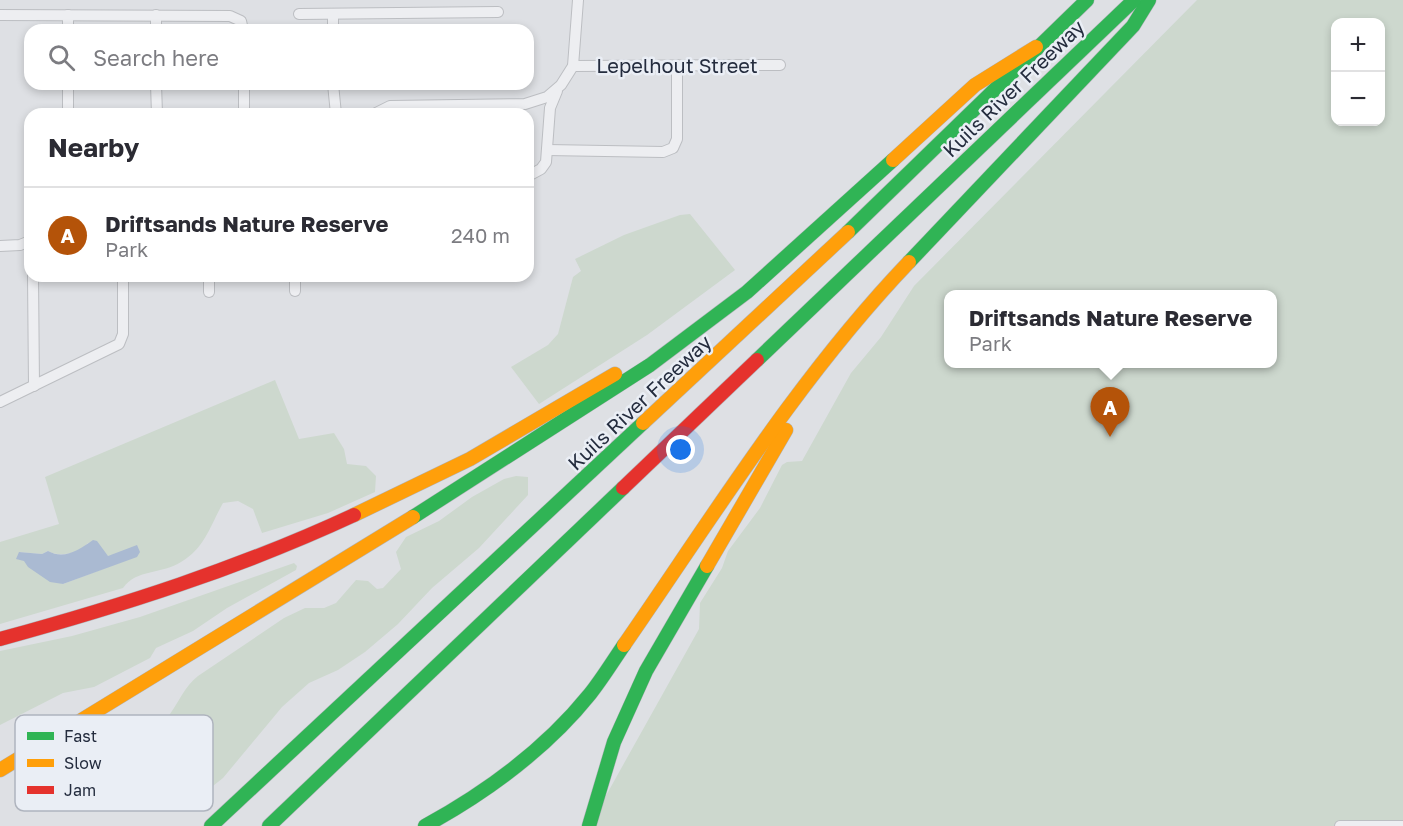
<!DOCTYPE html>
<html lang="en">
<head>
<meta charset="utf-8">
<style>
	:root { --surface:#fff; --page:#f7f7f7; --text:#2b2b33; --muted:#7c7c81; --line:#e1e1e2; --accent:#b45309 }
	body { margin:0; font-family:"Golos Text",sans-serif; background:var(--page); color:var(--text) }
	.controls { position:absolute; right:18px; top:18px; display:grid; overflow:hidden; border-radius:12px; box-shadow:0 3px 9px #0003 }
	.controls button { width:54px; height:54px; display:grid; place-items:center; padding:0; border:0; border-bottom:2px solid var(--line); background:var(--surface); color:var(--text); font:30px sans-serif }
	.you { position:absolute; left:681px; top:450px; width:21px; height:21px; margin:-15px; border:4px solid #fff; border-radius:50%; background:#1a73e8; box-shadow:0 0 0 9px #1a73e833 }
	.badge { display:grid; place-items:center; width:39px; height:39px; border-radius:50%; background:var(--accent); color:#fff; font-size:20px; font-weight:700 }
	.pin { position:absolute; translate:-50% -50px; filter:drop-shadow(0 2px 3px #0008) }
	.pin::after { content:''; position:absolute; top:32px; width:21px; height:18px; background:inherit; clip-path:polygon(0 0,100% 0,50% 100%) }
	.popup { position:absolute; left:944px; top:290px; width:333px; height:78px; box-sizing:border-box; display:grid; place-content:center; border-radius:12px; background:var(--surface); filter:drop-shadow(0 2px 4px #0005); font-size:20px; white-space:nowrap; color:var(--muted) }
	.popup b { font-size:22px; color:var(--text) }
	.popup::after { content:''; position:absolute; left:50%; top:100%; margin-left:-12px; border:12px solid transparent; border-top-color:var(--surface) }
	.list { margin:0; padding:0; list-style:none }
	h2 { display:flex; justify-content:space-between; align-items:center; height:78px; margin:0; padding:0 24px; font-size:26px }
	h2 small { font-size:20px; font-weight:400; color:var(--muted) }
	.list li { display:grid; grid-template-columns:39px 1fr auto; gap:18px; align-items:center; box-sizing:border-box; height:96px; padding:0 24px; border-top:2px solid var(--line) }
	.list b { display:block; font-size:22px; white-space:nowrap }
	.list p { margin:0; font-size:20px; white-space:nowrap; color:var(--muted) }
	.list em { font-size:20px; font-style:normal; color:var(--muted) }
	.icon { flex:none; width:33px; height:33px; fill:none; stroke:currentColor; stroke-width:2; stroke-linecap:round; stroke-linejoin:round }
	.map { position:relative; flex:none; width:1403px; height:826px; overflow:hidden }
	.search { position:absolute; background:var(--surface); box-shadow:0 3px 9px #0003; left:24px; top:24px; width:510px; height:66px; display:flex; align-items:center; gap:15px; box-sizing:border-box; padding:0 21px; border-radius:18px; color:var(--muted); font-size:22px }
	.panel { position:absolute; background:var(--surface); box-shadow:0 3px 9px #0003; left:24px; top:108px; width:510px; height:174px; border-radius:18px }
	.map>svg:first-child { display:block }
	.green { fill:#cdd8ce; fill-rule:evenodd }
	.water { fill:#aabad2 }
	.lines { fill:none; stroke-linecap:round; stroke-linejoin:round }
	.street-casing { stroke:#bcbec2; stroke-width:12 }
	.fast-casing { stroke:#b0b3b9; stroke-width:15 }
	.slow-casing { stroke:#b0b3b9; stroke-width:15 }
	.jam-casing { stroke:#b0b3b9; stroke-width:15 }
	.street { stroke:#edeef1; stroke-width:10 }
	.fast { stroke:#30b455; stroke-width:14 }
	.slow { stroke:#ff9f0a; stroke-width:14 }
	.jam { stroke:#e5322d; stroke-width:14 }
	.labels { text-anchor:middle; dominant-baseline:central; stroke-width:5; stroke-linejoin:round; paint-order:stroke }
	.street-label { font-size:20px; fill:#242c3e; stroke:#eaeef5 }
	.key { fill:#eaeef5; stroke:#afb4be; stroke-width:1.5 }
	.key-label { font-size:16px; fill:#242c3e }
</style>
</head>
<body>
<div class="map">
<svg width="1403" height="826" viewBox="0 0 1403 826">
	<rect width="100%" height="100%" fill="#dee0e4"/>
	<!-- green -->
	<g class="green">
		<path d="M1197,0H1403V826H589L699,629L700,603L722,568L728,551L760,508L782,465L787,462L802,461L851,373L881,337L914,286ZM1336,22H1380V122H1336ZM948,294H1272V364H948Z"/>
		<polygon points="690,214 735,270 647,335 539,404 511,367 548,345 558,334 573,277 581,271 575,259 624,235 680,215"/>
		<path d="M275,380L299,439L334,433L344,449L347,464L366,466L376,476L375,492L328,513L262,533L253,509L238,501L223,503C210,526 205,548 181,562C163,574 136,569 123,588L0,624V542L59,524L45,477ZM88,543L108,556L113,555L124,561L63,584C44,577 29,571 19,552L42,554L48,551C59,558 80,553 88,543Z"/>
		<path d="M516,476L528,477V495L479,548L432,588L398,624L365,652L338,670L309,683L282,707L223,778L194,801L177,808L154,810L105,807C95,796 94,788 99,774C123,761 155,737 170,714C180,700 185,686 198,676L284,618L305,608H324L336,603L356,580L368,581L377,589L383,588L401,569L396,552L406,537L439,521L472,497L504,479Z"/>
		<polygon points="294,563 297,566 296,570 227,608 193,631 156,648 150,658 94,687 63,693 0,725 0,651 72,636 140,617"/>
	</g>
	<!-- water -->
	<path class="water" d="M93,540L97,541L108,556L137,545L140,552L137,557L63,584L50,582L28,567L24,561L16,559L19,552L42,554L48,551C64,560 79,550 93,540Z"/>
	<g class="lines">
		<defs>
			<g id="street">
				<polyline points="299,14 498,12"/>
				<polyline points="0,15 230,16 241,21 243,30"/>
				<polyline points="68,15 68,30"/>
				<polyline points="156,15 156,30"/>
				<polyline points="333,15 333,30"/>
				<polyline points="573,66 780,65"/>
				<polyline points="68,84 68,114"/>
				<polyline points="156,84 157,114"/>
				<polyline points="244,84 244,114"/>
				<polyline points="333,84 336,114"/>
				<polyline points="374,114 390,106 525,104 547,97 561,85 573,66 578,0"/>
				<polyline points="547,150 663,152 673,148 677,139 677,65"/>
				<polyline points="528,176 541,169 546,162 550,108 557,91"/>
				<polyline points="0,246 20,245 30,241"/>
				<polyline points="33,276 34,386"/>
				<polyline points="209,276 209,292"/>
				<polyline points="295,291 295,276"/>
				<polyline points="0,402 119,344 123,334 123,276"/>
				<polyline points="1340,826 1403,826"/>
			</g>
			<g id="fast">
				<polyline points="848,232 1087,0"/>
				<polyline points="909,262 1133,26 1149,0"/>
				<polyline points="757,360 1134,0"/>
				<polyline points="413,517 650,365 747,292 893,160"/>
				<polyline points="211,826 643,423"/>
				<polyline points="269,826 623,488"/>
				<path d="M425,826C487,792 545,750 590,694C602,679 613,661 624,645"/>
				<polyline points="589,826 614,742 646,671 707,566"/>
			</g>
			<g id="slow">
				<polyline points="893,160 975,85 1036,47"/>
				<polyline points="643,423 848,232"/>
				<polyline points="354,515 470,459 615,374"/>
				<polyline points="707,566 786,430"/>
				<path d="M624,645C714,515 799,377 909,262"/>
				<polyline points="0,770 413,517"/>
			</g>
			<g id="jam">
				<polyline points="623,488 757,360"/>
				<path d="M0,639C121,606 240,568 354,515"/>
			</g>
		</defs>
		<!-- street casing -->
		<use href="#street" class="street-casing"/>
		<!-- fast casing -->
		<use href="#fast" class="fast-casing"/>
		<!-- slow casing -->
		<use href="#slow" class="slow-casing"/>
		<!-- jam casing -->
		<use href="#jam" class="jam-casing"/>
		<!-- street -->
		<use href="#street" class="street"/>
		<!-- fast -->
		<use href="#fast" class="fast"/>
		<!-- slow -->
		<use href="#slow" class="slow"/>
		<!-- jam -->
		<use href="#jam" class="jam"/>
	</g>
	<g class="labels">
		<!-- street labels -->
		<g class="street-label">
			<text x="677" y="65">Lepelhout Street</text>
			<text transform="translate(1013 88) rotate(-44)">Kuils River Freeway</text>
			<text transform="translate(639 402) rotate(-43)">Kuils River Freeway</text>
		</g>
	</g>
	<!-- legend -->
	<rect x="15" y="715" width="198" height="96" rx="9" class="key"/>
	<rect x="27" y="732" width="27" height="8" fill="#30b455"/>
	<rect x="27" y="759" width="27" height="8" fill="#ff9f0a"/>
	<rect x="27" y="786" width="27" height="8" fill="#e5322d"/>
	<g class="key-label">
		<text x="64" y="742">Fast</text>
		<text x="64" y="769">Slow</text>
		<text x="64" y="796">Jam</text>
	</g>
</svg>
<div class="controls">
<button>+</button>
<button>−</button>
</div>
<div class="you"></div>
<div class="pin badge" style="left:1110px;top:437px">A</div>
<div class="popup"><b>Driftsands Nature Reserve</b>Park</div>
<div class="search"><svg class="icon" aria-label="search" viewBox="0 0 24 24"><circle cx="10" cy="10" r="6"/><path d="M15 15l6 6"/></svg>Search here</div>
<section class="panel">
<h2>Nearby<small></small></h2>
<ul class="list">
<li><span class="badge">A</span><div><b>Driftsands Nature Reserve</b><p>Park</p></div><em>240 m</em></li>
</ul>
</section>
</div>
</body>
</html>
